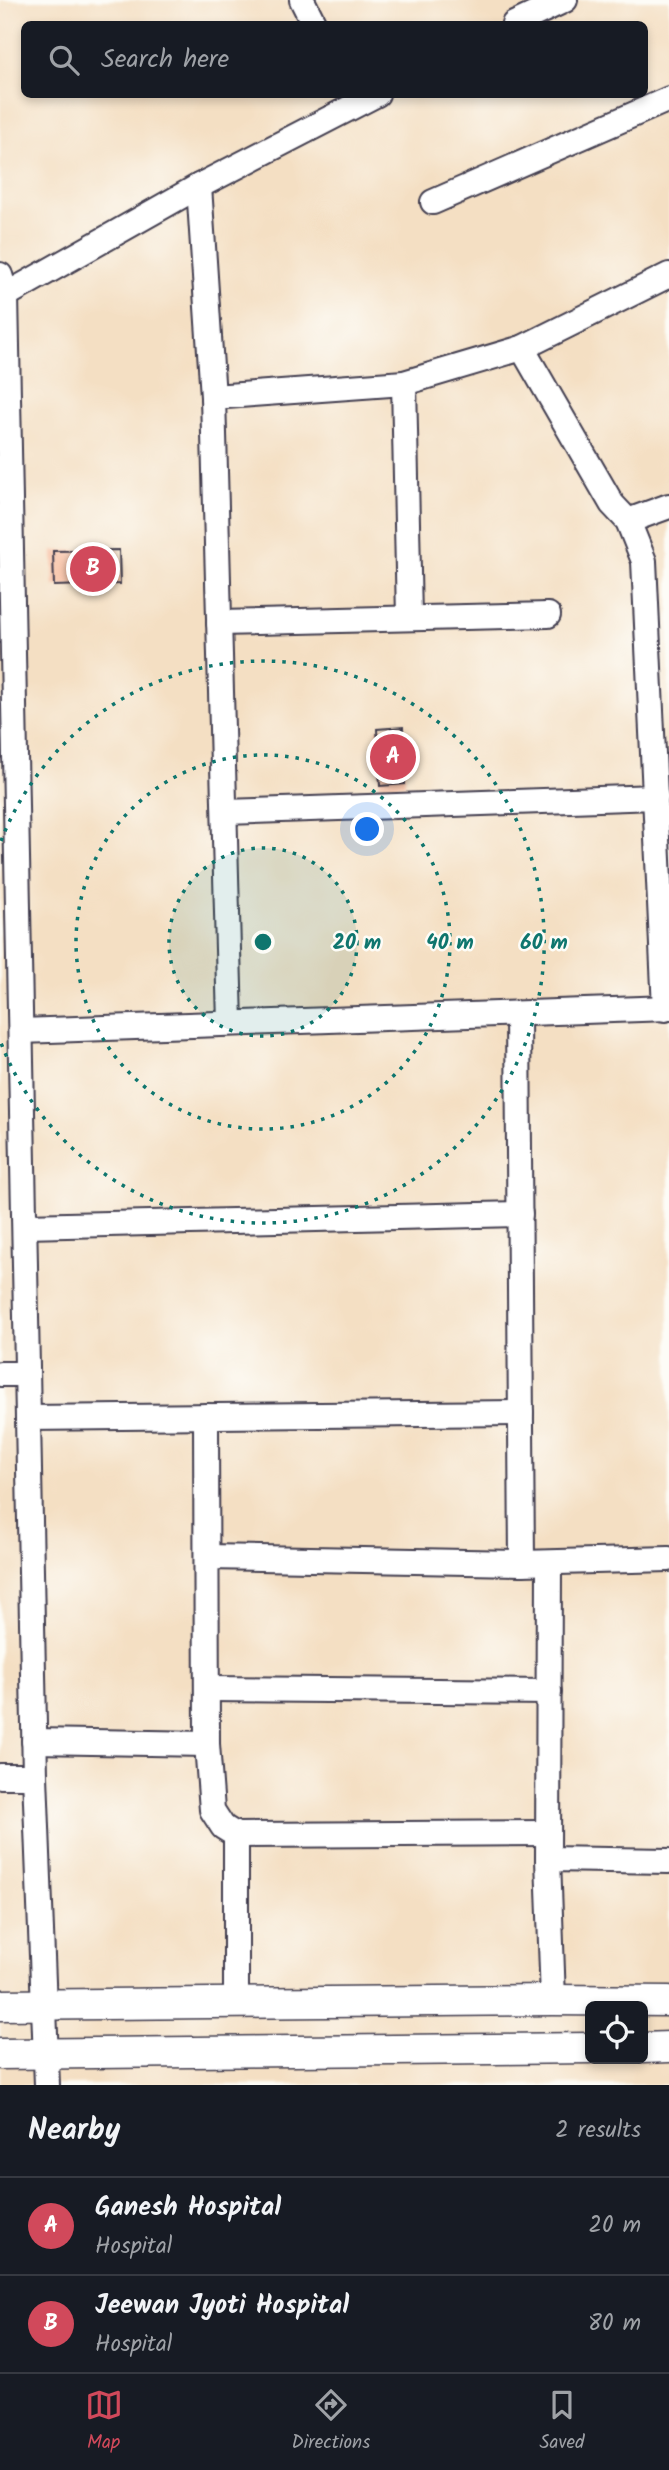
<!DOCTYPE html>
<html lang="en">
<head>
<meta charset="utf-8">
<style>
	:root { --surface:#171b24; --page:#20242c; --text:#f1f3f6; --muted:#9ea1a6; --line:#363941; --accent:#d1495b }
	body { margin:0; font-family:Kalam,sans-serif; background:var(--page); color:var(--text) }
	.controls { position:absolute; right:21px; bottom:21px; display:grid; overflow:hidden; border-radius:10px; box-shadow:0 4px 10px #0003 }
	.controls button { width:63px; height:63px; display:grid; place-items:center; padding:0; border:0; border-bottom:2px solid var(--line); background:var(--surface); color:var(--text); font:35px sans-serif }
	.you { position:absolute; left:368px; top:830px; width:24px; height:24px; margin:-18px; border:5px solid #fff; border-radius:50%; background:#1a73e8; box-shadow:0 0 0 10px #1a73e833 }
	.badge { display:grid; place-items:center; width:46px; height:46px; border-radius:50%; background:var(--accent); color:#fff; font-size:23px; font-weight:700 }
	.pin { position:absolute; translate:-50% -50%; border:4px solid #fff; box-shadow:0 2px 7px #0006 }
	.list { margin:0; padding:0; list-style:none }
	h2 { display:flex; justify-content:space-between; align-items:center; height:91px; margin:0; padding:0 28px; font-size:30px }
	h2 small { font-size:23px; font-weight:400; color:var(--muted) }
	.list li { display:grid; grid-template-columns:46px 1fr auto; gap:21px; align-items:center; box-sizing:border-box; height:98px; padding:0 28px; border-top:2px solid var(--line) }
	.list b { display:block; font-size:26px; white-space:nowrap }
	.list p { margin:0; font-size:23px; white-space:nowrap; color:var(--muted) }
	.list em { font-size:23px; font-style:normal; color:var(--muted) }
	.icon { flex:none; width:38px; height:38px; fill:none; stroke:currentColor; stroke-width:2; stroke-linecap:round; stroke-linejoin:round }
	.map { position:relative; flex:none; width:669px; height:2085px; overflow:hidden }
	.search { position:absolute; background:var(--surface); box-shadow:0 4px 10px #0003; left:21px; right:21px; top:21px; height:77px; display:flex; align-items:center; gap:18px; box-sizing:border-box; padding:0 24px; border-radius:10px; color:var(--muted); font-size:26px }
	.sheet { height:287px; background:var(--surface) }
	nav { display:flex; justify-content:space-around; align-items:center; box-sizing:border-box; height:98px; border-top:2px solid var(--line); background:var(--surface); font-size:19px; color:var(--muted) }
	nav a { display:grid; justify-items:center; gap:4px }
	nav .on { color:var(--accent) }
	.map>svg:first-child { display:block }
	.building { fill:#f7b18f }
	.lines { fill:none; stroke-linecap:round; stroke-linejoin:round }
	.minor-casing { stroke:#423e4f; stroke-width:28 }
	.tertiary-casing { stroke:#423e4f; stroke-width:33 }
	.minor { stroke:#fff; stroke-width:24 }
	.tertiary { stroke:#fff; stroke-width:30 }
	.ring { fill:none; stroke:#0f766e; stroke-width:3.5; stroke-dasharray:3.5 7 }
	.centre { fill:#0f766e; stroke:#fdfcf7; stroke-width:3.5 }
	.ring-label { font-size:21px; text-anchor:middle; font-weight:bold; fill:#0f766e; stroke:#fdfcf7; stroke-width:5; stroke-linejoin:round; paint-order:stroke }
</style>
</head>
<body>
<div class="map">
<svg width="669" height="2085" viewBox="0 0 669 2085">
	<rect width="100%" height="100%" fill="#fdfcf7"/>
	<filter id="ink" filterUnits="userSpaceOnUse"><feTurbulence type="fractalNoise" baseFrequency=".0143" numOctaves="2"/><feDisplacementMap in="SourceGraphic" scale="14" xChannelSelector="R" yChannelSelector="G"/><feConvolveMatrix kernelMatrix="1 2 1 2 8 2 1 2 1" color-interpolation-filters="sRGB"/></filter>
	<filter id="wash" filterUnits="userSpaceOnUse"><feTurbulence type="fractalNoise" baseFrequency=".00686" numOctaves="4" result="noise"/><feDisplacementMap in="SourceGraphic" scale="28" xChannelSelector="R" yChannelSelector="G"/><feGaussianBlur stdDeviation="1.57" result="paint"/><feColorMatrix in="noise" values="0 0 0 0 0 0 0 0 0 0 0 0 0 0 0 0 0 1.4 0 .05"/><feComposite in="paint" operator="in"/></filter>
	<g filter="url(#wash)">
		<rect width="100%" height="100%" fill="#f4dfc3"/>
		<g id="blocks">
			<!-- building -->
			<g class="building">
				<polygon points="119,550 120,584 54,586 53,551"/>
				<polygon points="403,727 405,784 380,786 377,729"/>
			</g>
		</g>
	</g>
	<g filter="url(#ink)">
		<use href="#blocks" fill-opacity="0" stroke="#423e4f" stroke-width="2"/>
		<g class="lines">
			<defs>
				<g id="minor">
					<polyline points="302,0 314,24"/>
					<polyline points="514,24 565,0"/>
					<polyline points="199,186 213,397 230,1023"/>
					<polyline points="433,202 669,99"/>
					<polyline points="0,275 6,295 35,1776 47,2085"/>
					<polyline points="0,296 6,295 199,186 377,94"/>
					<polyline points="522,348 612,504 628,521 644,561 665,1009"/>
					<polyline points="404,383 409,618"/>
					<polyline points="213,397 404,383 522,348 669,275"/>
					<polyline points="628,521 669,506"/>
					<polyline points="219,623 548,615"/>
					<polyline points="225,812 656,797"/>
					<polyline points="518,1014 522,1563"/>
					<polyline points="21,1031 669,1008"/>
					<polyline points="25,1226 520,1214"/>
					<polyline points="0,1374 27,1374"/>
					<polyline points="206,1416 207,1744 212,1810 223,1827 236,1835 548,1833"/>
					<polyline points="28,1418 521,1413"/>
					<polyline points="207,1557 522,1563 669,1559"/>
					<polyline points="549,1563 548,1859 553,2000"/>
					<polyline points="208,1689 549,1692"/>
					<polyline points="34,1741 207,1744"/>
					<polyline points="0,1776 35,1776"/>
					<polyline points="236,1835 236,2002"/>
					<polyline points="548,1859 669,1861"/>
				</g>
				<g id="tertiary">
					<polyline points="0,2005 553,2000 669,2001"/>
					<polyline points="643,2048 669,2047"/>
					<polyline points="0,2054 590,2048"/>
				</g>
			</defs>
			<!-- minor casing -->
			<use href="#minor" class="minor-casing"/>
			<!-- tertiary casing -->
			<use href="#tertiary" class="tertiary-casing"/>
			<!-- minor -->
			<use href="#minor" class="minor"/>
			<!-- tertiary -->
			<use href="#tertiary" class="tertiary"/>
		</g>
	</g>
	<!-- distance rings -->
	<circle cx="263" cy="942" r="94" fill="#0f766e" fill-opacity=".12"/>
	<g class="ring">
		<circle cx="263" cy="942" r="94"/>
		<circle cx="263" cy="942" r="187"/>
		<path d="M1 841A281 281 0 1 1 1 1043"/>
	</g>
	<circle cx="263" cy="942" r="10" class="centre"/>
	<g class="ring-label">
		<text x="357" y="949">20 m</text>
		<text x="450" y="949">40 m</text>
		<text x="544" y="949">60 m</text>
	</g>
</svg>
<div class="controls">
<button><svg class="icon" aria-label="locate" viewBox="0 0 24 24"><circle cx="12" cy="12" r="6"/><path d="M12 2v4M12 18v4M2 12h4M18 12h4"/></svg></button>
</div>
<div class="you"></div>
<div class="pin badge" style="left:393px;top:757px">A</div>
<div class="pin badge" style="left:93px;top:569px">B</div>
<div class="search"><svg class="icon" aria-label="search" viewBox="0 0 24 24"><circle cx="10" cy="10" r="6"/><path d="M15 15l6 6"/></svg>Search here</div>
</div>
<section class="sheet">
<h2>Nearby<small>2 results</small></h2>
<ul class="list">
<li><span class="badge">A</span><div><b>Ganesh Hospital</b><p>Hospital</p></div><em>20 m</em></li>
<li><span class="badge">B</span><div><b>Jeewan Jyoti Hospital</b><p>Hospital</p></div><em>80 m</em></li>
</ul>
</section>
<nav>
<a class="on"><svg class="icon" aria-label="map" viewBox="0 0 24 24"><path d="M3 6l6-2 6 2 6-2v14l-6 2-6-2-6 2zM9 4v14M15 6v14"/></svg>Map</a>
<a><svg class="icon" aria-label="directions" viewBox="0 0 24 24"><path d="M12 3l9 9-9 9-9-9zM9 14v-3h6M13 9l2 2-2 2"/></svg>Directions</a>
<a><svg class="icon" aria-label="saved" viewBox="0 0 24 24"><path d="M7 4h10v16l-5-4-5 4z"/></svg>Saved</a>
</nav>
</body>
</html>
